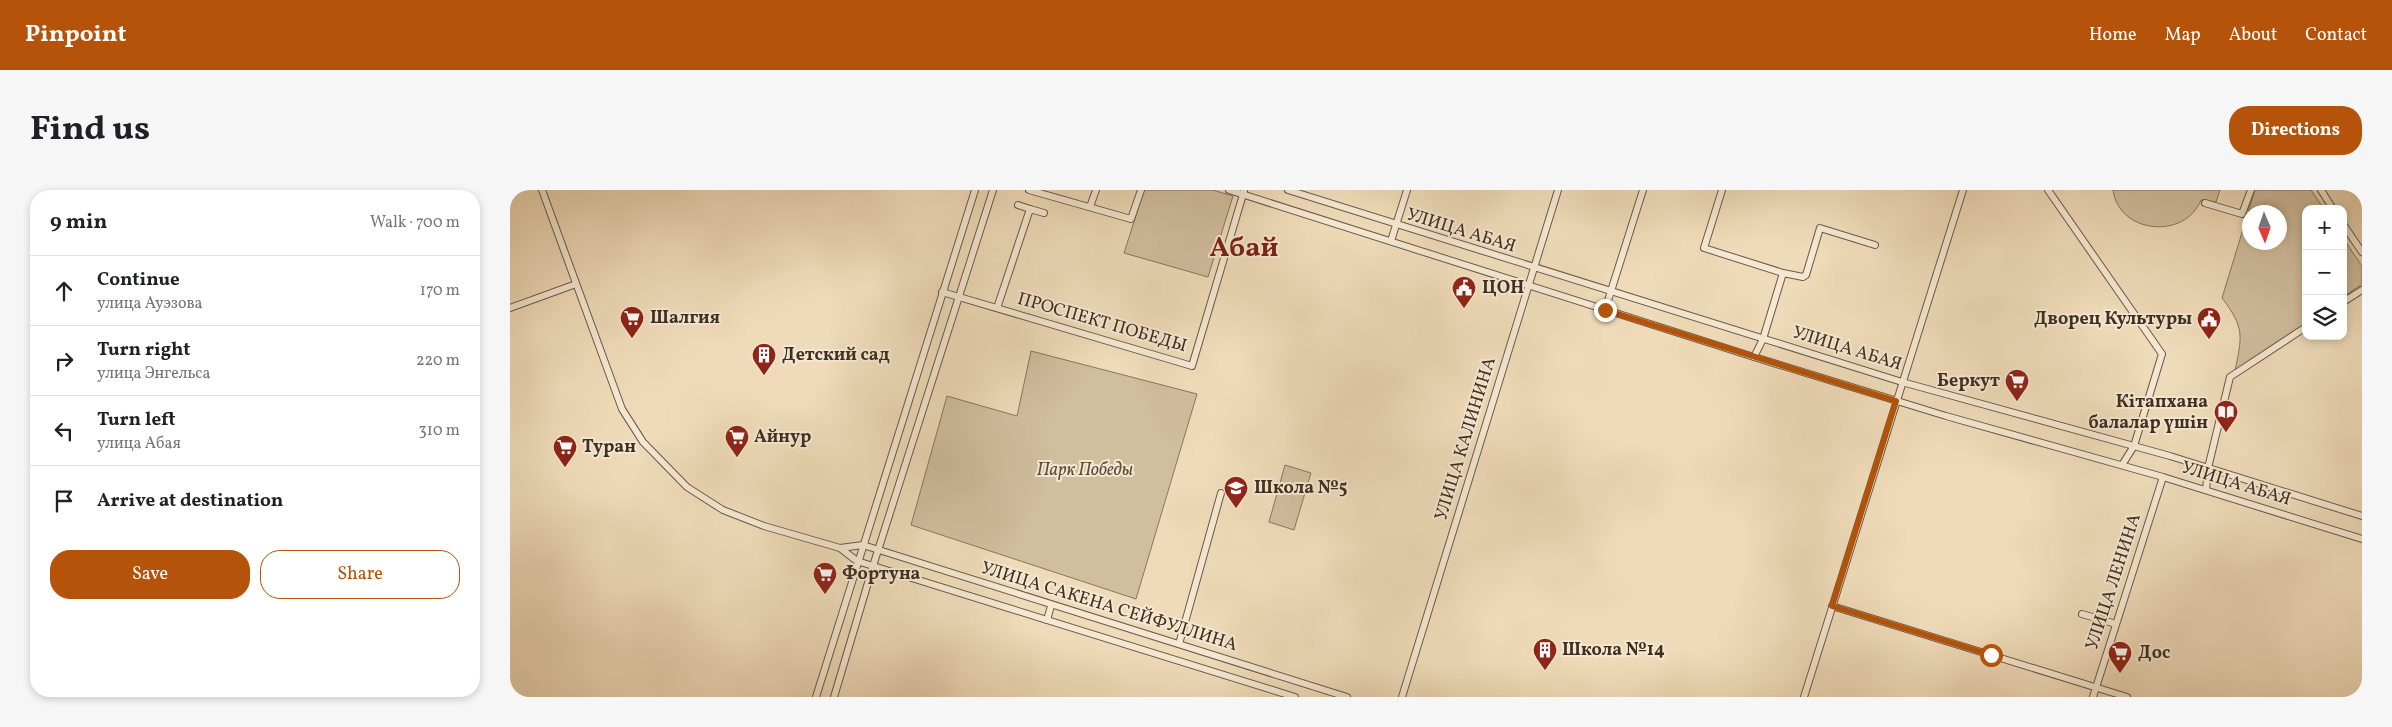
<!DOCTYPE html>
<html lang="en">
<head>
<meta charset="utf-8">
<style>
	:root { --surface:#fff; --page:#f6f6f6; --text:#202124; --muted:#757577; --line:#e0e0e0; --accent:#b45309 }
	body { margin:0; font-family:Vollkorn,serif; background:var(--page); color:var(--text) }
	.controls { position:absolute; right:15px; top:15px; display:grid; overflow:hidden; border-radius:10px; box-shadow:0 2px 8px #0003 }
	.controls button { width:45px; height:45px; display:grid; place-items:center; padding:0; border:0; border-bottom:1px solid var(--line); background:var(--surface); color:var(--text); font:25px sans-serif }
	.compass { position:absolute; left:1732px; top:15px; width:45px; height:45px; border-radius:50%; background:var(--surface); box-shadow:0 2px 8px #0003; rotate:178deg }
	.stop { position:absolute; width:15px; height:15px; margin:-11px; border:4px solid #b45309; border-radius:50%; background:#fff }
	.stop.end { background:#b45309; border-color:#fff; box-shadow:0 1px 5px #0008 }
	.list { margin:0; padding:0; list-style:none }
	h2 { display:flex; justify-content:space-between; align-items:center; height:65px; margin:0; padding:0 20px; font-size:21px }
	h2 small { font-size:16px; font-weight:400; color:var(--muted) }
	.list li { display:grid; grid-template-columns:32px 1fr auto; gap:15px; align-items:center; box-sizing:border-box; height:70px; padding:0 20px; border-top:1px solid var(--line) }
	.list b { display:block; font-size:19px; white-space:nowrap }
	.list p { margin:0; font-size:16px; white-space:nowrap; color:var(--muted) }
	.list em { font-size:16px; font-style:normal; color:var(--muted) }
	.actions { display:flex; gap:10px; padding:15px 20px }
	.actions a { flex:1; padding:11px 0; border:1px solid var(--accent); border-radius:20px; text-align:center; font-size:18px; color:var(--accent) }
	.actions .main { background:var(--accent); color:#fff }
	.icon { flex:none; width:28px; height:28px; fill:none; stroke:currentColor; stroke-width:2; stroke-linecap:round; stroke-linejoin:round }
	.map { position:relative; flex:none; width:1852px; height:507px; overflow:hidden; border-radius:20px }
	header { display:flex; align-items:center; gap:30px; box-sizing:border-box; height:70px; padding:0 25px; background:var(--accent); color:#fff }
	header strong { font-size:24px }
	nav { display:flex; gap:28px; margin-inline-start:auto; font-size:18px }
	.intro { display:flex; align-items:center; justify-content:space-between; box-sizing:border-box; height:120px; padding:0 30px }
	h1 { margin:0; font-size:35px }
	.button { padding:12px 22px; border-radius:20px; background:var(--accent); color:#fff; font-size:18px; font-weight:700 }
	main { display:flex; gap:30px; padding:0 30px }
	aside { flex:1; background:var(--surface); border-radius:20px; box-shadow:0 2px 8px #0003 }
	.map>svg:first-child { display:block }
	.green { fill:#d1be9f; stroke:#887660; fill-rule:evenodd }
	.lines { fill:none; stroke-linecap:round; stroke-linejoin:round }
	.minor-casing { stroke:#6c5947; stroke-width:8 }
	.minor { stroke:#f5e8d2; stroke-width:6 }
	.route { stroke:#b45309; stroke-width:6 }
	.labels { text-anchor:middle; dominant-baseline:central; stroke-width:4; stroke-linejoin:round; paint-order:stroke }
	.street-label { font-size:18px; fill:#402e21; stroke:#f5e8d2 }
	.poi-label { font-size:18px; font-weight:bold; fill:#402e21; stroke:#f5e8d2; text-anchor:start }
	.park-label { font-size:18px; font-style:italic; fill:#5d4b3a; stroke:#f5e8d2 }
	.town-label { font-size:28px; font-weight:bold; fill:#7a1f14; stroke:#f5e8d2 }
</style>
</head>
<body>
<header>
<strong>Pinpoint</strong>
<nav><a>Home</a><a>Map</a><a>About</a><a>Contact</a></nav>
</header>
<div class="intro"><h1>Find us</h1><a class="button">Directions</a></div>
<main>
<aside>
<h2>9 min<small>Walk · 700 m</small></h2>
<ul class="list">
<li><svg class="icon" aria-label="ahead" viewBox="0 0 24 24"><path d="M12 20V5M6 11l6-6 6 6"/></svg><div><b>Continue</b><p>улица Ауэзова</p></div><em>170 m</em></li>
<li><svg class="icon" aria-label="right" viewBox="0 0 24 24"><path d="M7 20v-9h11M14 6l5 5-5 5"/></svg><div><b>Turn right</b><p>улица Энгельса</p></div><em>220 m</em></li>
<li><svg class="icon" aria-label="left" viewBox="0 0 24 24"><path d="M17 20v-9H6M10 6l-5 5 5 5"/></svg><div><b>Turn left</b><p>улица Абая</p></div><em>310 m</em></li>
<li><svg class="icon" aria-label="arrive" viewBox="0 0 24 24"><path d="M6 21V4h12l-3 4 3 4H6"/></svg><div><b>Arrive at destination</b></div></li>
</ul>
<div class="actions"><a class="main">Save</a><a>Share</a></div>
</aside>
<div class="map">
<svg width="1852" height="507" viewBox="0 0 1852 507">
	<rect width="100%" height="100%" fill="#efdbb9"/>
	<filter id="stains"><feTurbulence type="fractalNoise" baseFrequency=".004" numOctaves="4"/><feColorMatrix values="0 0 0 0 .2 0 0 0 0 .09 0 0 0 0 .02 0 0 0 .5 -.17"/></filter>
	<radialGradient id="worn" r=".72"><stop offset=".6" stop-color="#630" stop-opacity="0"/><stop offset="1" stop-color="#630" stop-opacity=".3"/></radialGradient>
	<!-- green -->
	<g class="green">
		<polygon points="634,0 703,0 723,6 698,87 614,63"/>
		<path d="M1603,0H1710L1706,12L1691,10C1675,50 1609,44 1603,0Z"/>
		<path d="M1745,0H1801L1814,19H1796V133L1725,181C1732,146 1735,138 1712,108ZM1740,22H1770V52H1740Z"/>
		<polygon points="1833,48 1852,76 1852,94 1833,107"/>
		<polygon points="521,161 687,204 626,409 401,335 437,206 507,226"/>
		<polygon points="775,275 801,283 784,340 759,332"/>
	</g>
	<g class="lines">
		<defs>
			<g id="minor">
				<polyline points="32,0 112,219 133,252 177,297 213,320 254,336 330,358 347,371 785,507"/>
				<polyline points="519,0 621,29 631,0"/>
				<polyline points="719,0 1244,167 1436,226 1653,287 1852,349"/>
				<polyline points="778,0 1392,192 1660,266 1852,326"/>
				<polyline points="1212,0 1194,58 1273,83 1253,149 1244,167"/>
				<polyline points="1538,0 1652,164 1624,256 1612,275"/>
				<polyline points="1811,0 1823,19"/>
				<polyline points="1695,13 1732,24 1741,0"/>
				<polyline points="508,15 520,19"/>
				<polyline points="580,17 586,0"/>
				<polyline points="1833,34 1852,62"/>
				<polyline points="881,51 897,0"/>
				<polyline points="1273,83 1293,87 1296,85 1310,38 1365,55"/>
				<polyline points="432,102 682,176 734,1"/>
				<polyline points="1833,112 1852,100"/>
				<polyline points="0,118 66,94"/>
				<polyline points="487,118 520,19 534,23"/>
				<polyline points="1095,120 1133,0"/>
				<polyline points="1696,300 1698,278 1720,187 1796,137"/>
				<polyline points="330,358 353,355 837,507"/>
				<polyline points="1322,416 1617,507"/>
				<polyline points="1572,424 1606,434"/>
				<polyline points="537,430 541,416"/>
				<polyline points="669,454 711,303"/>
				<polyline points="306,507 465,0"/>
				<polyline points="324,507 363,376 483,0"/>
				<polyline points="892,507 1048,0"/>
				<polyline points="1294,507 1453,0"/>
				<polyline points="1583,507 1653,287"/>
			</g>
		</defs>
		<!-- minor casing -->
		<use href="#minor" class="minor-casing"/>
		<!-- minor -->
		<use href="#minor" class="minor"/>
	</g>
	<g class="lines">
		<!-- route -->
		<polyline class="route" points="1095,120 1386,211 1322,416 1481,465"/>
	</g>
	<!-- icons -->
	<defs>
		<symbol id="civic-pin" viewBox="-11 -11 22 30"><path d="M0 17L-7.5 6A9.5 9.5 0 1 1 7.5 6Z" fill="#8f2418" stroke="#f5e8d2"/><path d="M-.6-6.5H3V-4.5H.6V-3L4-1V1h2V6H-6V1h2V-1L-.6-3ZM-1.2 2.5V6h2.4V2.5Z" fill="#fff"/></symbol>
		<symbol id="supermarket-pin" viewBox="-11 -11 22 30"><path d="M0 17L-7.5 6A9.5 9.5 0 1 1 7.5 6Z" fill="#8f2418" stroke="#f5e8d2"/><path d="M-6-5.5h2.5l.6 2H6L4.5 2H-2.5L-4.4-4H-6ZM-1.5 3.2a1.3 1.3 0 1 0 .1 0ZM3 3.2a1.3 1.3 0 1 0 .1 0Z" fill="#fff"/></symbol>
		<symbol id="building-pin" viewBox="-11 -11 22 30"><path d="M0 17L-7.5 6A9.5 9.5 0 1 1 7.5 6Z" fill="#8f2418" stroke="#f5e8d2"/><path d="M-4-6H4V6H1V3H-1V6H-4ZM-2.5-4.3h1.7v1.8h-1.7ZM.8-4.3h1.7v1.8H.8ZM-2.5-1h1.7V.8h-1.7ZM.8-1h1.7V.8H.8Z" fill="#fff"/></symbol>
		<symbol id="library-pin" viewBox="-11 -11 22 30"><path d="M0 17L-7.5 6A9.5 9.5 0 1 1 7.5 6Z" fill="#8f2418" stroke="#f5e8d2"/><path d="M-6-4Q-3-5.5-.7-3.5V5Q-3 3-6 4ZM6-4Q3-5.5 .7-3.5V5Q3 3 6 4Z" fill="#fff"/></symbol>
		<symbol id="school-pin" viewBox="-11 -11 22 30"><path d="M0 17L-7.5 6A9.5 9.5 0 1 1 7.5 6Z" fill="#8f2418" stroke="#f5e8d2"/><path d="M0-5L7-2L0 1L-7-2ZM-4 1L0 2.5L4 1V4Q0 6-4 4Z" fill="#fff"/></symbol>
	</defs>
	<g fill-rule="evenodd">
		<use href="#civic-pin" x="940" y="84" width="28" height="38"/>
		<use href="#supermarket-pin" x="108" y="114" width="28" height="38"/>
		<use href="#civic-pin" x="1685" y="115" width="28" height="38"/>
		<use href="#building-pin" x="240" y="151" width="28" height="38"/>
		<use href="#supermarket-pin" x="1493" y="177" width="28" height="38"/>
		<use href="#library-pin" x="1702" y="208" width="28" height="38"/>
		<use href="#supermarket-pin" x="213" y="233" width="28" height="38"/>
		<use href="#supermarket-pin" x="41" y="243" width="28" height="38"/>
		<use href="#school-pin" x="712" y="284" width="28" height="38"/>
		<use href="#supermarket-pin" x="301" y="370" width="28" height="38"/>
		<use href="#building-pin" x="1021" y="446" width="28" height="38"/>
		<use href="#supermarket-pin" x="1596" y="449" width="28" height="38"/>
	</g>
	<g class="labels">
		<!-- street labels -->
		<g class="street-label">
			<text transform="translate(951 41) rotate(17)">УЛИЦА АБАЯ</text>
			<text transform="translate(592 133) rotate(16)">ПРОСПЕКТ ПОБЕДЫ</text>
			<text transform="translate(1337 159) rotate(17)">УЛИЦА АБАЯ</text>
			<text transform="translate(956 249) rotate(-73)">УЛИЦА КАЛИНИНА</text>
			<text transform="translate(1726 294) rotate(17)">УЛИЦА АБАЯ</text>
			<text transform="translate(1604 392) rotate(-72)">УЛИЦА ЛЕНИНА</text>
			<text transform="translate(599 417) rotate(17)">УЛИЦА САКЕНА СЕЙФУЛЛИНА</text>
		</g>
		<!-- poi labels -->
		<g class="poi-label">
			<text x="972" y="98">ЦОН</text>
			<text x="140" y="128">Шалгия</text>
			<text x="1682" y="129" text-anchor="end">Дворец Культуры</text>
			<text x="272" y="165">Детский сад</text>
			<text x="1490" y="191" text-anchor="end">Беркут</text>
			<text x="1698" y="212" text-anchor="end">Кітапхана<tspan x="1698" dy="21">балалар үшін</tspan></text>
			<text x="244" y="247">Айнур</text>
			<text x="72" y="257">Туран</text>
			<text x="744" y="298">Школа №5</text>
			<text x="332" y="384">Фортуна</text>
			<text x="1052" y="460">Школа №14</text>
			<text x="1628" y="463">Дос</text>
		</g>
		<!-- park labels -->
		<g class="park-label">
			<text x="575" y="280">Парк Победы</text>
		</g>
		<!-- town labels -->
		<g class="town-label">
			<text x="734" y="58">Абай</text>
		</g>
	</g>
	<rect width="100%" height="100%" filter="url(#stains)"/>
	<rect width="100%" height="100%" fill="url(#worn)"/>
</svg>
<div class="controls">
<button>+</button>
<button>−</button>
<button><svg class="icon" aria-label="layers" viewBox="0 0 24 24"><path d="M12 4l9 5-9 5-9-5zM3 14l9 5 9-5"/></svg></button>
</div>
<svg class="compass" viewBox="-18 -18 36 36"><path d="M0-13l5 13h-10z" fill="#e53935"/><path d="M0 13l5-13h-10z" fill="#757577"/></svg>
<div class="stop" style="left:1481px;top:465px"></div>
<div class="stop end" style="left:1095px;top:120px"></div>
</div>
</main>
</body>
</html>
